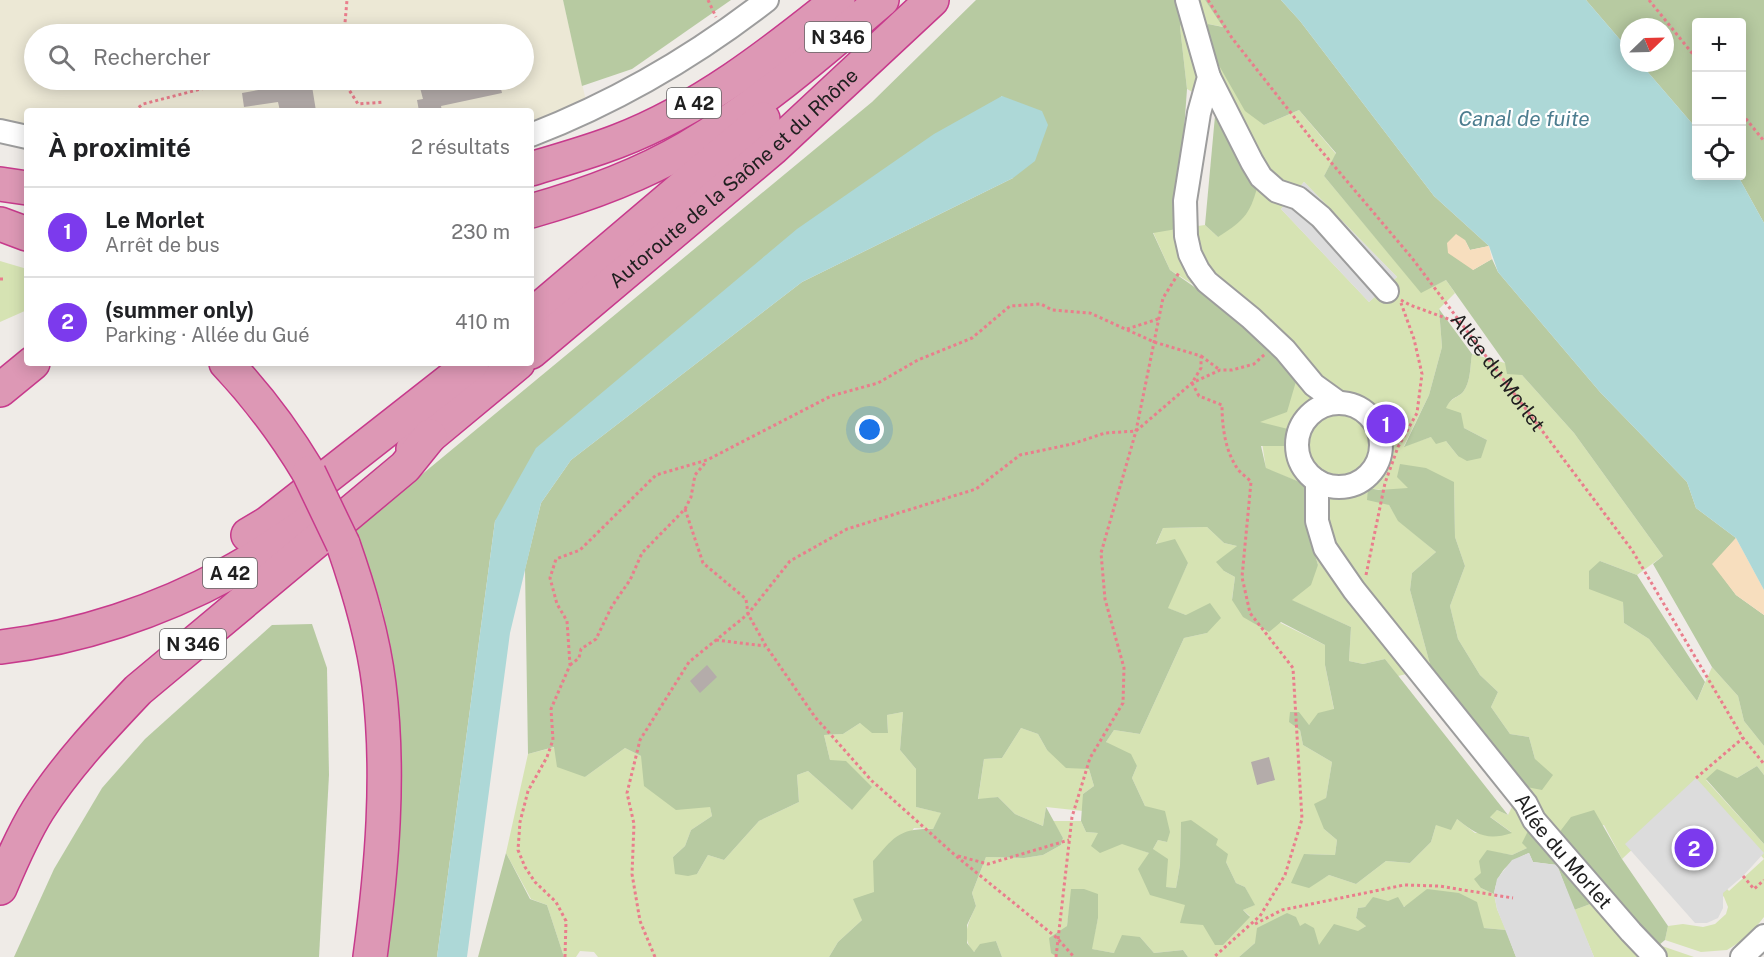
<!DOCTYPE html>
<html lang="fr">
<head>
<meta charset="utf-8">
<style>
	:root { --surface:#fff; --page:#f6f6f6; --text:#202124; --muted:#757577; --line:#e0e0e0; --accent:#7c3aed }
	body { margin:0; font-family:"Public Sans",sans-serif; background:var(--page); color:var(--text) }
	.controls { position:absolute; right:18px; top:18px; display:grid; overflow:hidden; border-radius:6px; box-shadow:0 3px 15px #0003 }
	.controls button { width:54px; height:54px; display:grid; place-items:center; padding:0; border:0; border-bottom:2px solid var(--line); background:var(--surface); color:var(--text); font:30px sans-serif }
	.compass { position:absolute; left:1620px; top:18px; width:54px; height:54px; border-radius:50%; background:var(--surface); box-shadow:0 3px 15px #0003; rotate:67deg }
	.you { position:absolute; left:870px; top:430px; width:21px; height:21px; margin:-15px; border:4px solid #fff; border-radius:50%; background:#1a73e8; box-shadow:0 0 0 9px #1a73e833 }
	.badge { display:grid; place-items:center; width:39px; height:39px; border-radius:50%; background:var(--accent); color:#fff; font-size:20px; font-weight:700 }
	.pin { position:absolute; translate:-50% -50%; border:3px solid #fff; box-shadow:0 2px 6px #0006 }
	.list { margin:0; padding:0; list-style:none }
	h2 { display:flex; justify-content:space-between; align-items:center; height:78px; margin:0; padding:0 24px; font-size:26px }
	h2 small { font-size:20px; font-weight:400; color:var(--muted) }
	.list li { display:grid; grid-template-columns:39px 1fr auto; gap:18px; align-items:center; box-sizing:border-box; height:90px; padding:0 24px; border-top:2px solid var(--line) }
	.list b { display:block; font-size:22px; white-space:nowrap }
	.list p { margin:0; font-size:20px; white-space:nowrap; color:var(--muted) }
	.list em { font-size:20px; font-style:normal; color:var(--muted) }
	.icon { flex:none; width:33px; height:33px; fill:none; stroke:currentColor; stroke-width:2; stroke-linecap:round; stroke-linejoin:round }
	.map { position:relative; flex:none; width:1764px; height:957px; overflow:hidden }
	.search { position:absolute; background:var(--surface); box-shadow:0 3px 15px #0003; left:24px; top:24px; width:510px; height:66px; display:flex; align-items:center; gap:15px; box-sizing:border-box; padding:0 21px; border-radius:33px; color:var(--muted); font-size:22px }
	.panel { position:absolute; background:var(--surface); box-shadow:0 3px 15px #0003; left:24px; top:108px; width:510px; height:258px; border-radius:6px }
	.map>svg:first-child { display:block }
	.farmland { fill:#ece8d5; fill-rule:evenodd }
	.grass { fill:#d6e3b3; fill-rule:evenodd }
	.forest { fill:#b7caa1 }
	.sand { fill:#f7debe }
	.parking { fill:#dcdcdc }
	.water { fill:#add8d7 }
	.building { fill:#b4acaa }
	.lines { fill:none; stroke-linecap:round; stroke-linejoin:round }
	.minor-casing { stroke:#9d9d9d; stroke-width:26 }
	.highway-casing { stroke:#c73a8c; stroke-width:36 }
	.path { stroke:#ea7d8c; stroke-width:3; stroke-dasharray:3 3; stroke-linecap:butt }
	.minor { stroke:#fff; stroke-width:22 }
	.highway { stroke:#dd98b5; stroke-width:33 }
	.highway-bridge-casing { stroke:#c73a8c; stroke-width:36; stroke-linecap:butt }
	.highway-bridge { stroke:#dd98b5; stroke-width:33 }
	.labels { text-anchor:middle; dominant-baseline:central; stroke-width:4.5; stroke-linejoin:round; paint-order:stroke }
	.shield { fill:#fff; stroke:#636363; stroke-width:1.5 }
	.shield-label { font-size:18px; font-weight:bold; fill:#202020 }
	.street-label { font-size:20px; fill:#202020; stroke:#fff }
	.water-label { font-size:21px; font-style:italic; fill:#4c7d8f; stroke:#fff }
</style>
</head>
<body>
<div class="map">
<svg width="1764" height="957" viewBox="0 0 1764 957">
	<rect width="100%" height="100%" fill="#efebe7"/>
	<!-- farmland -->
	<path class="farmland" d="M0,0H563L586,101L531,125V111H27V124L0,120ZM34,34H524V80H34Z"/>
	<!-- grass -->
	<g class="grass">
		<path d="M1180,0H1205L1224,27L1208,24L1264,125L1299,110L1336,154L1324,176L1421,292L1446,280L1455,293L1439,309L1442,347L1429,395L1404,446L1431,437L1446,441L1458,456L1487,440L1464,428L1445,408C1452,397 1456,399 1463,392C1471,382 1470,366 1472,354L1505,363L1522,375L1574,433L1663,556L1637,575L1600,561L1623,602L1624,623L1649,639L1697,701L1712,667L1738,696L1744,721L1764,746V775L1757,766L1737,778L1706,780L1764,844V917L1748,937L1727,950L1701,952L1665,940L1668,926L1683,924L1703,927L1715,924L1726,914L1728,907L1724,897L1656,827L1622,859L1604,825L1558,834L1512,855L1487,851L1481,873V888L1494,894L1497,909L1506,930L1484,928L1373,898L1365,907L1358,908L1356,918L1367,925L1359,931L1318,946L1301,927L1255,943L1239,957H1188L1183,950L1154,953L1140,937L1114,953L1091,949L1098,918L1072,889L1067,926L1051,952L1057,957H1002L996,941L973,952C961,936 968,923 976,906L972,893L986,857L1024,858L1043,855L1061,845L1063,838L1053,821H1081L1086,832L1098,833L1149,853L1150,894L1250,916L1243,910L1254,905L1245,887L1236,883L1226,862L1181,822L1180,865L1176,888L1165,887L1153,849L1158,840L1167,842L1145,806L1132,778L1137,766L1106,742L1114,730L1140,734L1184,638L1207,633L1186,615L1167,608L1188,563L1156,545L1163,528L1207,527L1224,543L1237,546L1224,571L1235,577L1232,599L1325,645V665L1334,710L1300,730L1303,745L1332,762L1326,798L1324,829L1337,840L1335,855L1304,854L1309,887L1329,875L1356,884L1386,861L1410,863L1431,842L1436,825L1457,819L1475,833L1511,832L1489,816L1497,810L1508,815L1535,759L1529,737L1510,734L1491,707L1498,692L1480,675L1458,639L1450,606L1465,566L1455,537L1454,482C1427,486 1396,494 1369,488L1389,505L1399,521L1436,552L1412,573L1410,590L1431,668L1398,676L1385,659L1363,664L1349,661L1351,627L1291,600L1318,565L1309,534L1311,502L1307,485L1266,469L1259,422L1208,294L1170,270L1153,232L1205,225L1218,237L1216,105L1187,89L1180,27L1185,12ZM1304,182L1397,277L1369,302L1281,209ZM1699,786L1764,859L1729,891L1663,821Z"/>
		<polygon points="0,261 27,269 27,310 0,322"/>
		<polygon points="903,712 900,750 916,769 916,807 942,813 933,829 914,828 874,892 862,920 838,942 829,957 598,957 594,952 580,951 576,957 564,957 547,905 531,899 506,853 528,754 555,747 585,777 625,748 641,756 710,807 712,816 691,830 685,846 673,857 697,874 708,855 724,860 759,821 799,802 797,775 808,771 852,810 830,760 824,735 843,734 860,723 888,733 887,715"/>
		<polygon points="1021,728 1038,734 1047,750 1089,769 1094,786 1083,794 1083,811 1046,807 1043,826 1015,814 998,797 978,800 984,759 1002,758"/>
		<polygon points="1604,899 1639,923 1659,945 1694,957 1594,957 1574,910"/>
	</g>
	<!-- forest -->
	<g class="forest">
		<polygon points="563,0 731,0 632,69 582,86"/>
		<path d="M976,0H1180L1185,12L1180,27L1187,89L1177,229L1153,233L1170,270L1239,318L1297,378L1287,412L1260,422L1288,429L1284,446H1261L1266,468L1307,485L1311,502L1309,534L1318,565L1311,585L1292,600L1351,627L1349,661L1363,664L1385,659L1508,815L1497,810L1490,817L1512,833C1487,841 1477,835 1457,819L1451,830L1436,825L1431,842L1410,863L1386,861L1356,884L1329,875L1309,888L1291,883L1304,854L1335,855L1337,840L1324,829L1314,804L1326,798L1332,762L1303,745L1300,730L1289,722L1290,712H1299L1309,725L1318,713L1334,709L1325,665V645L1281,622L1269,632L1243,617L1232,600L1235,577L1224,571L1216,562L1237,546L1224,543L1207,527L1163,528L1156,544L1175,539L1188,563L1168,608L1186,615L1210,603L1221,618L1207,633L1184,638L1140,734L1114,730L1106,742L1131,754L1137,766L1132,778L1145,806L1165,811L1170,832L1167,842L1158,840L1153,849L1168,859L1166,887L1176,888L1180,865L1181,822L1191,820L1218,839L1216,845L1228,854L1226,862L1236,883L1245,887L1255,905L1243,910L1250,917L1223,945H1215L1203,925L1180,923L1185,905L1150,895L1138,869L1149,853L1122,844L1100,853L1091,846L1098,833L1086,832L1081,821L1083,794L1094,786L1089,769L1066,768L1047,750L1038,734L1021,728L1002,758L984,759L978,799L998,797L1015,814L1043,826L1046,807L1063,838L1061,845L1043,855L1024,858L986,857L972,893L976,906L967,925V943L974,952L980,944L996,941L1002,957H829L838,942L862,920L853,899L874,892L873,861C894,837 899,828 933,829L941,813L916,807V769L900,750L903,712L887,715L888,733H872L860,723L843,734L824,735L830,760L846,761L872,787L852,810L808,771L797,775L799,802L759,821L724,860L708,855L697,874L688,876L675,874L673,857L685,846L691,830L712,816L710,807L676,810L644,786L641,756L625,748L585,777L557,767L554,747L528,754L525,569L541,503L571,460L802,282L1013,178L1002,96L495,521L437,957H386L400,829L401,735L383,611L356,529L872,102Z"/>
		<polygon points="1205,0 1281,0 1300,21 1434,196 1489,246 1470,250 1465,240 1473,270 1492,259 1498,272 1600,392 1687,482 1696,508 1736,538 1713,564 1736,595 1764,615 1764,746 1744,721 1738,696 1712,667 1653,564 1663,556 1574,433 1522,375 1507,374 1505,363 1446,280 1421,293 1324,176 1336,153 1299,110 1264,125 1245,111 1213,55 1206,32 1208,24 1223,27"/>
		<polygon points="1586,0 1764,0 1764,223 1738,176 1742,176 1742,22 1696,22 1696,128 1640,63 1665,63 1665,27 1629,27 1629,50"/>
		<path d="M1216,105L1259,180C1251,213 1246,219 1218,237L1205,225Z"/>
		<path d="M1439,309L1472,354C1470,366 1471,382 1463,392C1456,399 1452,396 1446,408L1461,413L1464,428L1487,440L1481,458L1467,461L1458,456L1446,441L1436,444L1431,437L1404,447L1429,395L1442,347Z"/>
		<polygon points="1400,464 1426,468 1454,482 1455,537 1465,566 1450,606 1458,639 1480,675 1498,692 1491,707 1510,734 1529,737 1535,759 1553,775 1542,790 1522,786 1431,668 1410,590 1412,573 1436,552 1398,521 1389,505 1367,500 1368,488 1379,490 1408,488 1397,477"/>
		<polygon points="1600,561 1637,575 1705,682 1697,701 1649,639 1624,623 1623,602 1589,589 1589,571"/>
		<polygon points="312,624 327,668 329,775 319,957 14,957 54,869 102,788 145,739 272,625"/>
		<polygon points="1757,766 1764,775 1764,844 1706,779 1717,769 1737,778"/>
		<path d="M1594,810L1622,859L1668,926L1665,940L1659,945L1639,923L1604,899L1574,910L1557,865L1533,862L1529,853C1508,862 1498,871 1494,894L1481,888L1474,879L1481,873L1479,861L1487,850L1512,855L1527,848L1522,843L1528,831L1558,834L1571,817Z"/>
		<polygon points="506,853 530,899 547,905 564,957 478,957"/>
		<polygon points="1071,889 1084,889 1098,894 1098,918 1092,949 1114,953 1122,935 1140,937 1154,953 1183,950 1188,957 1057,957 1051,953 1049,938 1067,926"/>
		<polygon points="1427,889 1459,893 1477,902 1484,928 1506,930 1516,957 1239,957 1255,943 1257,928 1287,913 1296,917 1300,926 1305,923 1314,928 1319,945 1334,924 1358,931 1366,926 1356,918 1358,908 1365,907 1373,897 1388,901 1398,897 1404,907"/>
	</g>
	<!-- sand -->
	<g class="sand">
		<polygon points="1456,234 1465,240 1470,250 1489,246 1492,259 1473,270 1448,253 1447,243"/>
		<polygon points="1736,538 1764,590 1764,615 1736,595 1712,564"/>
	</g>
	<!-- parking -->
	<g class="parking">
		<polygon points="1304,182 1397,277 1369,302 1281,209"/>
		<polygon points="1696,778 1764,853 1743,876 1723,893 1723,908 1718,918 1707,923 1695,923 1625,844"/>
		<polygon points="1529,853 1533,862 1557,865 1594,957 1516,957 1497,909 1494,894 1497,879 1512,860"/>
	</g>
	<!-- water -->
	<g class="water">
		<polygon points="1281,0 1586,0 1629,50 1629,63 1640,63 1696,128 1696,176 1738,176 1764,223 1764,590 1736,538 1696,508 1687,482 1600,392 1498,272 1489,246 1434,196 1300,21"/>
		<polygon points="1002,96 1042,111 1048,125 1035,161 1013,178 802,282 571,460 541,503 510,633 467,957 437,957 495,521 536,448 797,229 934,134"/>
	</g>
	<!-- building -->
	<g class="building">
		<polygon points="280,80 311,80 316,111 280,111 278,102 244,107 242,93 270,88 269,84 279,82"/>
		<polygon points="418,80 499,80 502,93 441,106 442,111 419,111 417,100 423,99"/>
		<polygon points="707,665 717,677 700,693 690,681"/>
		<polygon points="1269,757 1275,780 1257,785 1251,762"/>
	</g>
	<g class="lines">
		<defs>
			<g id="minor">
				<polyline points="1187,0 1209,77 1199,113 1185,201 1186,236 1190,254 1198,270 1207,282 1251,318 1285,350 1314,385 1339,403"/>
				<polyline points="1209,77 1252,162 1261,177 1277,191 1298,198 1321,217 1387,291"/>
				<polyline points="0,131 27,137"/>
				<path d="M531,135C616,102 695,56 767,0"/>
				<circle cx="1339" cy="445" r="42"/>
				<path id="s2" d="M1317,481V521L1325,548L1354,590L1526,804L1534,820L1631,932L1655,957"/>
				<polyline points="1742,957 1764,936"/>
			</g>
			<g id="highway">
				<path d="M531,169C560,160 590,152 618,141C699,110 771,54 838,0"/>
				<polyline points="0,184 27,188"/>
				<path d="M531,211C584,196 639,176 687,148C758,107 820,53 882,0"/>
				<polyline points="0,224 27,234"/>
				<polyline points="531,316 763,119"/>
				<path id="s3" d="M531,352L772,149L932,0"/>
				<path d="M226,363C258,397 285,433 309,473"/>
				<polyline points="0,390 33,363"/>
				<polyline points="413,449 430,436 518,363"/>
				<polyline points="248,535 268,523 472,363"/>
				<path d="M343,544C359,590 373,636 379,685C390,774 382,868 370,957"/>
				<path d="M0,647C79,638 159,611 229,573C261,556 292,534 321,513"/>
				<path d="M0,888C11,862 23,834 38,810C66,766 102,728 138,690L405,467L430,436"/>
			</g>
		</defs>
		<!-- minor casing -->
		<use href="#minor" class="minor-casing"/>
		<!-- highway casing -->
		<use href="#highway" class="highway-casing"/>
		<!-- path -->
		<g class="path">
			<polyline points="708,0 716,17"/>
			<path id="s1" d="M1208,0L1232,38L1313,141L1412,258L1632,550L1743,738L1764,764"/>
			<polyline points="1649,0 1696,58"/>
			<polyline points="344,34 347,0"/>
			<polyline points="345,80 346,85 358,104 384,102"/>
			<polyline points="134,111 143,104 236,80"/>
			<polyline points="1742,114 1764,141"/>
			<polyline points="0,279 4,279"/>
			<polyline points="1401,300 1410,305 1462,324"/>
			<polyline points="1127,329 1158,319"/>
			<polyline points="1201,356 1220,370"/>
			<polyline points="685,509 703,563 746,599 748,614 766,646 815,717 872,781 956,856 1057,938 1074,957"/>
			<polyline points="1366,575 1385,483 1398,447 1417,413 1422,374 1414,339 1401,303"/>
			<polyline points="716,640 765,646"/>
			<polyline points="570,665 579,658 581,649 596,639 612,606 630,580 642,553 685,509 691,497 695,475 706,462"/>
			<polyline points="1696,778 1743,738"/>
			<polyline points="958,856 988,864 1069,840"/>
			<polyline points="1743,876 1754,889 1764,880"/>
			<polyline points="1255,924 1282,910 1404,885 1439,886 1513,898"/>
			<path d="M565,957L566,921L556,902L535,882L525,867L518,850L520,822L528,791L547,757L553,740L551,709L570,665L567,621L557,604L550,578L556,559L580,550L656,475L707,460L831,396L878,383L918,360L972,338L1010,306L1041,304L1052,310L1090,313L1154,342L1201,356V368L1192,383L1199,396L1222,405C1222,426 1225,450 1237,468C1240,473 1247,477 1251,482L1242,577L1250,613L1293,668L1302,819L1285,875L1260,916L1214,957"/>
			<polyline points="655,957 640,921 632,874 634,824 627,793 640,740 689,662 748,614 790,561 847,529 976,489 1020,455 1072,444 1105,433 1136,431 1192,383 1220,370 1232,370 1254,364 1265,354"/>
			<polyline points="1056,957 1072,817 1090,758 1123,703 1124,668 1105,599 1101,553 1136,431 1163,298 1180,271"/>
		</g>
		<!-- minor -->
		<use href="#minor" class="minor"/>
		<!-- highway -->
		<use href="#highway" class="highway"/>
		<defs>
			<polyline id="highway-bridge" points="309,473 343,544"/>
		</defs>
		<!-- highway-bridge casing -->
		<use href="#highway-bridge" class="highway-bridge-casing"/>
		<!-- highway-bridge -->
		<use href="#highway-bridge" class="highway-bridge"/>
	</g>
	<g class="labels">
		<!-- shield labels -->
		<g class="shield">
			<rect x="805" y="22" width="66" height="30" rx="4.5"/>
			<rect x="667" y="88" width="54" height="30" rx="4.5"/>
			<rect x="203" y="558" width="54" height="30" rx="4.5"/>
			<rect x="160" y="629" width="66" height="30" rx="4.5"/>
		</g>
		<g class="shield-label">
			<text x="838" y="37">N 346</text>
			<text x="694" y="103">A 42</text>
			<text x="230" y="573">A 42</text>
			<text x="193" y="644">N 346</text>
		</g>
		<!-- street labels -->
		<g class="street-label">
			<text stroke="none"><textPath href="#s3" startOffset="267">Autoroute de la Saône et du Rhône</textPath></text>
			<text stroke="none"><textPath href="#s1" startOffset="472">Allée du Morlet</textPath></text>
			<text stroke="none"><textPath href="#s2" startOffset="454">Allée du Morlet</textPath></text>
		</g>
		<!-- water labels -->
		<g class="water-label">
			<text x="1524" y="118">Canal de fuite</text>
		</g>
	</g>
</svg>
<div class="controls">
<button>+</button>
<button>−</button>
<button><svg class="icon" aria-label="locate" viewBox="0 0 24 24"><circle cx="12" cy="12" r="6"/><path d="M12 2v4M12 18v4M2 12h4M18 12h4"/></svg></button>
</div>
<svg class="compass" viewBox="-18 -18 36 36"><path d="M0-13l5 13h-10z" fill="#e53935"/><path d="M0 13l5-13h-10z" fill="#757577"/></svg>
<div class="you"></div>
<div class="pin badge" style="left:1386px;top:424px">1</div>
<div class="pin badge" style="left:1694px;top:848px">2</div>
<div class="search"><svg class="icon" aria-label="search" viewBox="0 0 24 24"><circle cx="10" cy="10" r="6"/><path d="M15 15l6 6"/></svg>Rechercher</div>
<section class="panel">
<h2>À proximité<small>2 résultats</small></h2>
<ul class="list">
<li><span class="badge">1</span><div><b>Le Morlet</b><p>Arrêt de bus</p></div><em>230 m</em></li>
<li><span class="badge">2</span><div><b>(summer only)</b><p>Parking · Allée du Gué</p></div><em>410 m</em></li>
</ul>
</section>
</div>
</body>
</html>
